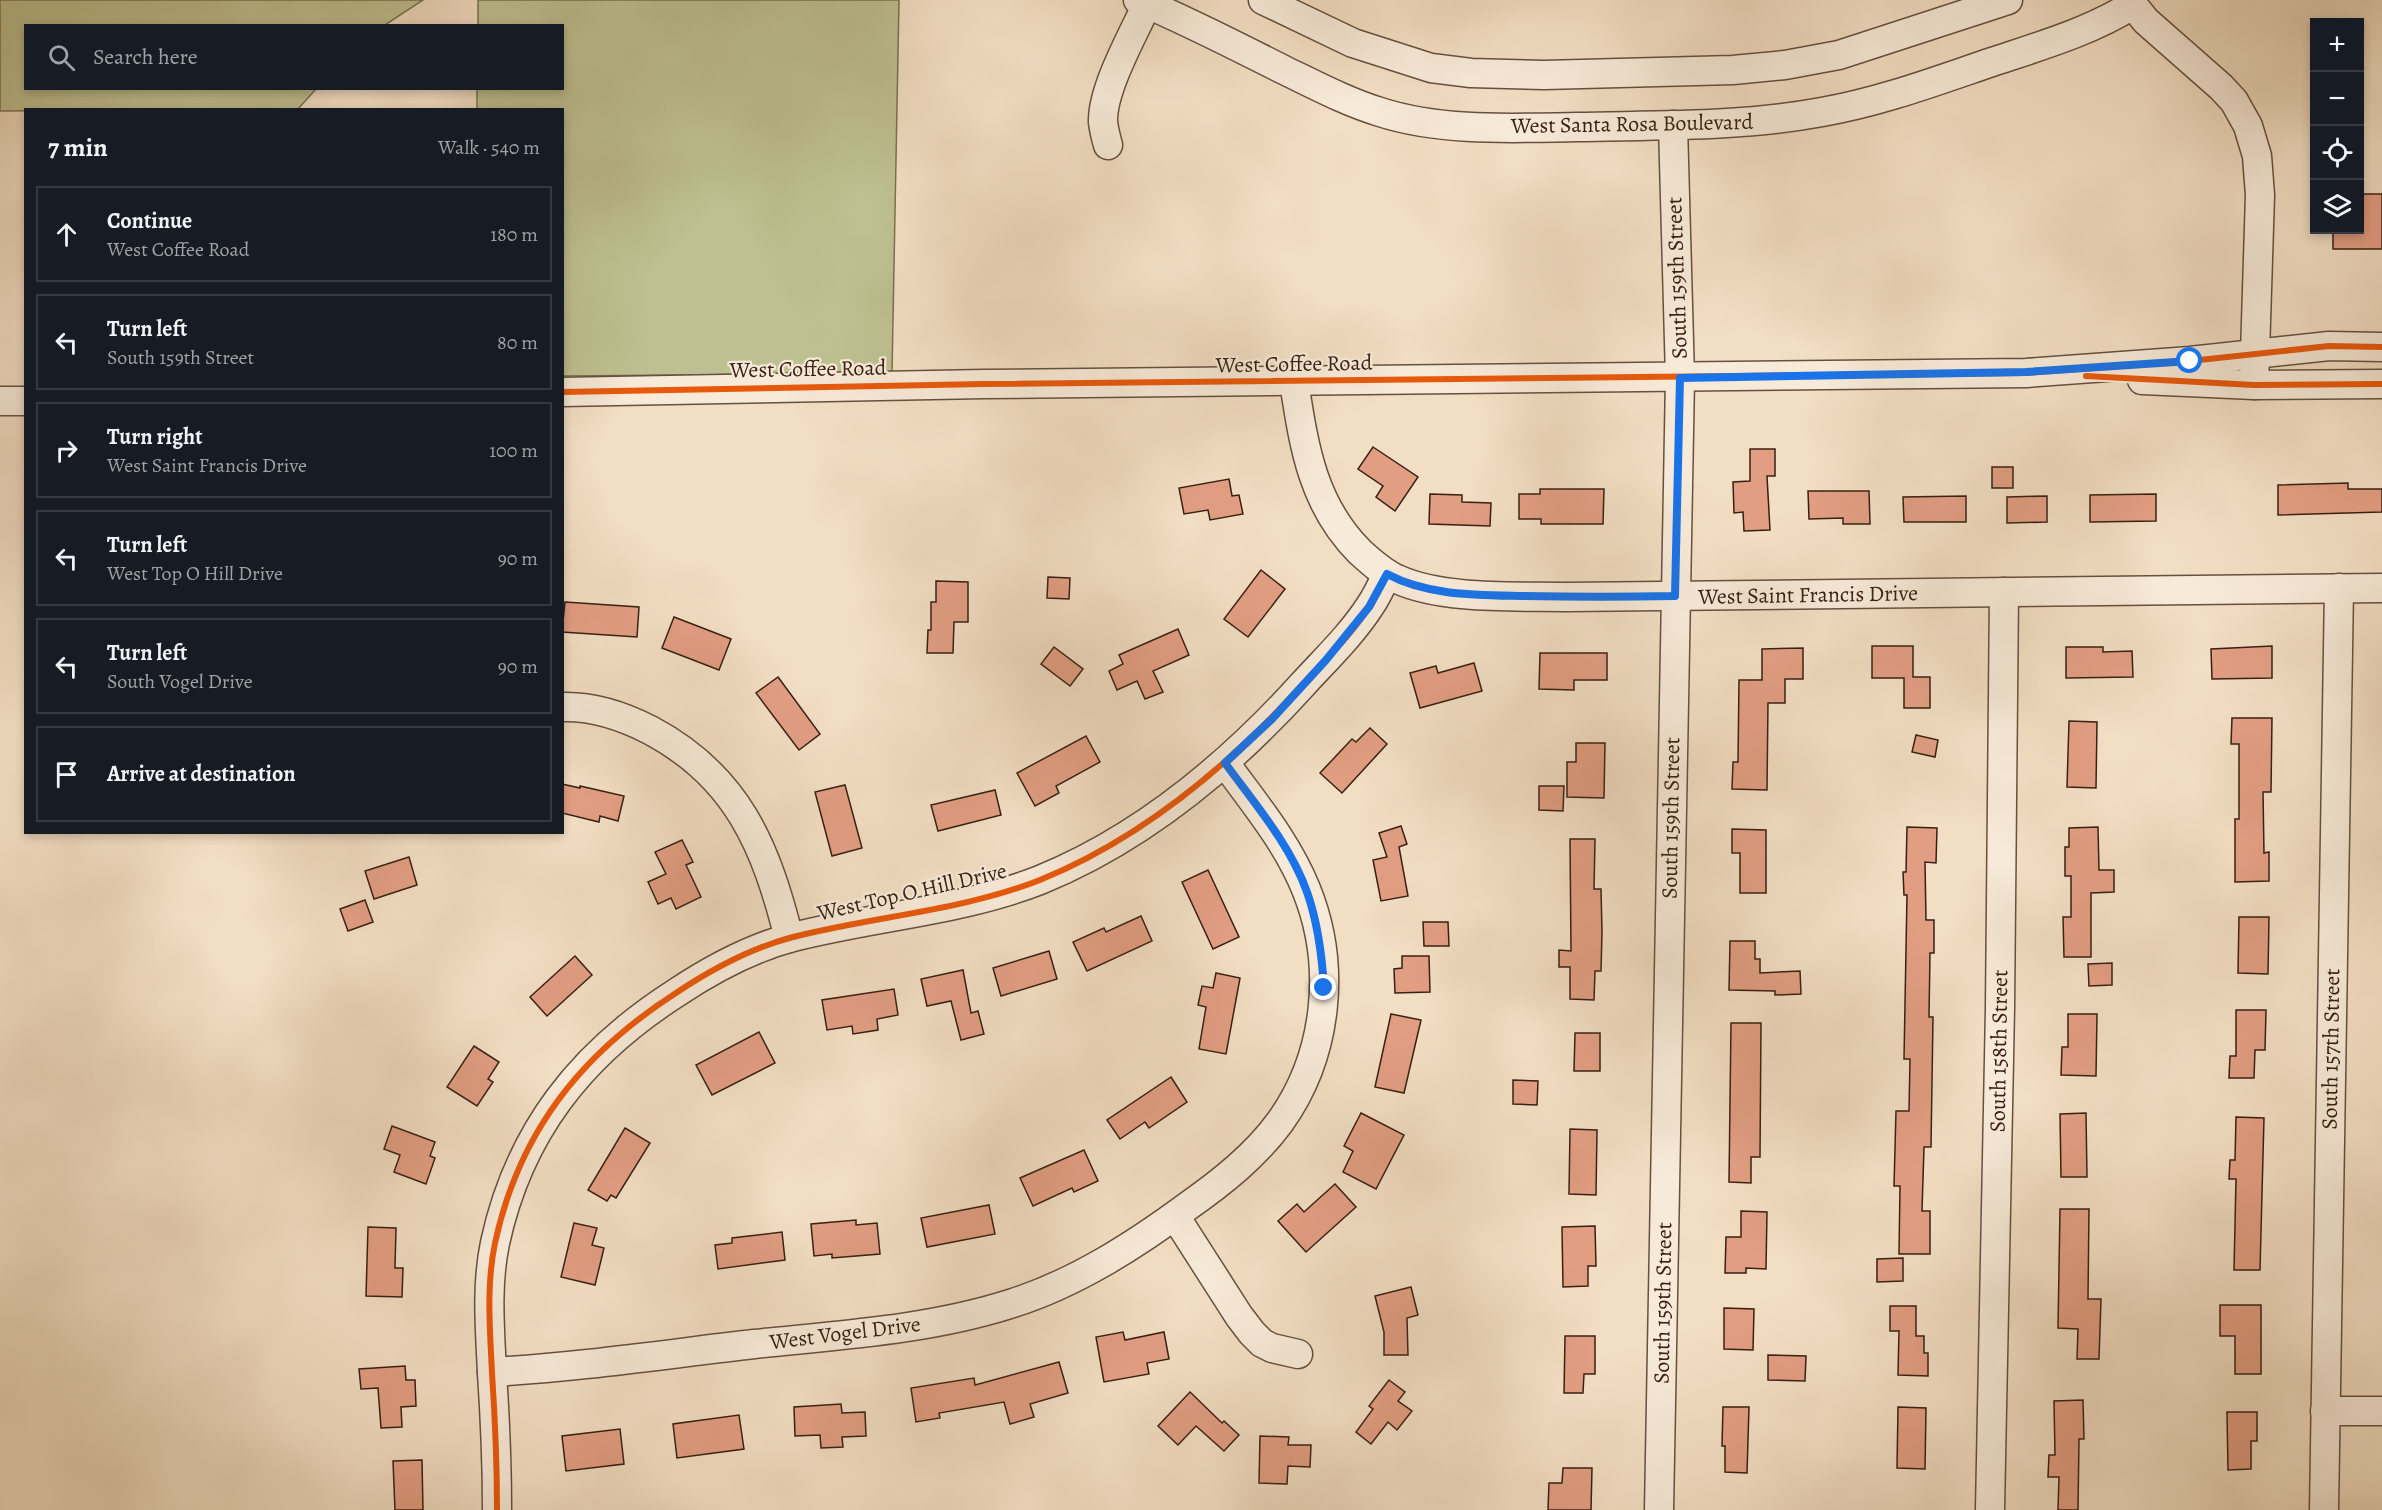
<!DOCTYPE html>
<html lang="en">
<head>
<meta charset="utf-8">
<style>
	:root { --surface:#171b24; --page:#20242c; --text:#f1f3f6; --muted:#9ea1a6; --line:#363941 }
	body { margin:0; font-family:Alegreya,serif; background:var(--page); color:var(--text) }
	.controls { position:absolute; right:18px; top:18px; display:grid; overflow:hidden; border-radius:0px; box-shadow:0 3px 9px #0003 }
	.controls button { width:54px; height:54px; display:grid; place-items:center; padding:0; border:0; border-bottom:2px solid var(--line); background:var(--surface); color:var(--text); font:30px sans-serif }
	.stop { position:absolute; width:18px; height:18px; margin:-14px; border:4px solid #1a73e8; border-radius:50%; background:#fff }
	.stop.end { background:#1a73e8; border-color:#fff; box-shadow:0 2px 6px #0008 }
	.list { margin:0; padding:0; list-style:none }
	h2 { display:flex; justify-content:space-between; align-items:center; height:78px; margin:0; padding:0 24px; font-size:26px }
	h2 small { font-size:20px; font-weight:400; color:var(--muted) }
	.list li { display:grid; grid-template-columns:39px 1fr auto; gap:18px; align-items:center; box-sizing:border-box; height:96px; margin:0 12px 12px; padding:0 12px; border:2px solid var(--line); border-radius:0px }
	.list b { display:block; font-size:22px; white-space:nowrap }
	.list p { margin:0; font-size:20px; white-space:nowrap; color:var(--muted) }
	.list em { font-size:20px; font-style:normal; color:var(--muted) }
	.icon { flex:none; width:33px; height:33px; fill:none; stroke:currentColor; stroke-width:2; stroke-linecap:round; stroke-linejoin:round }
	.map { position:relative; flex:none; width:2382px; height:1510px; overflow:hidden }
	.search { position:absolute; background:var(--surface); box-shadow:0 3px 9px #0003; left:24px; top:24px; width:540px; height:66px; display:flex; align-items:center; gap:15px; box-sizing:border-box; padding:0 21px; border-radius:0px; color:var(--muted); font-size:22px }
	.panel { position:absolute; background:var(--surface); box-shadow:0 3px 9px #0003; left:24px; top:108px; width:540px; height:726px; border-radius:0px }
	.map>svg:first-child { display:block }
	.green { fill:#bec091; stroke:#7b7052; stroke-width:1.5 }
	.building { fill:#e29e83; stroke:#382013; stroke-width:1.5 }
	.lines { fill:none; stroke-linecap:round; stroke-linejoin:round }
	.minor-casing { stroke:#66503f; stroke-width:31 }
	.minor { stroke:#f7ead8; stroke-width:28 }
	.cycleway-casing { stroke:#f7ead8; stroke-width:10 }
	.cycleway { stroke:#e8590c; stroke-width:6 }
	.route { stroke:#1a73e8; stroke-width:8 }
	.labels { text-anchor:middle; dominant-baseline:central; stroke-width:4.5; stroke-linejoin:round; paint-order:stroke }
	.street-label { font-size:22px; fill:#382013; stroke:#f7ead8 }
</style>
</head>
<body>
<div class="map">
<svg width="2382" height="1510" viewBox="0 0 2382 1510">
	<rect width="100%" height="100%" fill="#f2dec3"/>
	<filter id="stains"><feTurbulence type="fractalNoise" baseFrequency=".00333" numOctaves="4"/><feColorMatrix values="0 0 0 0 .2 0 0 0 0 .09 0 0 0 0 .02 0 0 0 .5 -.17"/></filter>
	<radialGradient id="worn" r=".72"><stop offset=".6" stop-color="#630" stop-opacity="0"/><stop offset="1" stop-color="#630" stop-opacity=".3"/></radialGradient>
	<!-- green -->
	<g class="green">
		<polygon points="0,0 423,0 385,25 26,26 26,88 316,89 298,109 0,111"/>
		<polygon points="478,0 899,0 892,373 563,376 562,110 477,110 477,89 562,88 562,26 478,25"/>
	</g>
	<!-- building -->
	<g class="building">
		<polygon points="2360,194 2382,194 2382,249 2333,249 2333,230 2360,230"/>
		<polygon points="1373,447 1418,477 1395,511 1376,497 1383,486 1358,469"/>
		<polygon points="1750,449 1775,449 1775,476 1767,476 1770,530 1744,531 1743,512 1734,513 1733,482 1750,481"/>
		<rect x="1992" y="467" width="21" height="21"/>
		<polygon points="1229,479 1232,496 1239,495 1243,514 1210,520 1208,510 1184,514 1179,488"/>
		<polygon points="2348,483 2348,489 2382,489 2382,512 2278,515 2278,485"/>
		<polygon points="1540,489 1604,489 1603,524 1541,524 1541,519 1519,519 1519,494 1540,494"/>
		<polygon points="1808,491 1869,491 1870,524 1843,524 1843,518 1809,519"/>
		<polygon points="1430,494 1462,495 1462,502 1491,503 1490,526 1429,524"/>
		<polygon points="2156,494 2156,521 2090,522 2090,495"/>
		<polygon points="1966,496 1966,522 1904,522 1903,497"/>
		<polygon points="2047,496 2047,522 2007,523 2007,497"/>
		<polygon points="1261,570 1285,589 1248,637 1224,619"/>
		<polygon points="1048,577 1070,578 1069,599 1047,598"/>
		<polygon points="936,581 968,582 968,622 954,622 953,653 927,653 928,630 931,630 931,602 936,602"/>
		<polygon points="565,602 639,607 637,637 562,632"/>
		<polygon points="674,617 731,639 719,670 662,648"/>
		<polygon points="1178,629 1189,655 1153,671 1163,692 1145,699 1137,681 1117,690 1109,671 1123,664 1119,655"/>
		<polygon points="1872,646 1913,646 1913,677 1930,677 1930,708 1904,708 1904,678 1872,678"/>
		<polygon points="2272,646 2272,678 2212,679 2211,649"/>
		<polygon points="1054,647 1083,669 1070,686 1041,664"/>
		<polygon points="2066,647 2103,647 2103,652 2132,651 2133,677 2066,678"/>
		<polygon points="1803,648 1803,679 1785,679 1785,703 1768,703 1767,790 1732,789 1733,762 1738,762 1739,680 1762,680 1762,649"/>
		<polygon points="1540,653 1607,653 1607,680 1574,680 1574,690 1539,689"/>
		<polygon points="1474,663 1482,691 1420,708 1410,673 1436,666 1438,673"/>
		<polygon points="778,677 820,734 799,750 756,693"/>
		<polygon points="2232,718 2272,718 2271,792 2263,792 2264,853 2269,852 2269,881 2235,882 2235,819 2239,819 2239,744 2231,744"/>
		<polygon points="2069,721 2097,722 2096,788 2067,787"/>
		<polygon points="1370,728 1387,744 1342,793 1320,773 1352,739 1356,742"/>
		<polygon points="1916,735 1938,740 1935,757 1912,752"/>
		<polygon points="1086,736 1100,762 1056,786 1059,793 1035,806 1017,773"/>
		<polygon points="1576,743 1605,743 1604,798 1567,797 1567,762 1576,762"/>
		<polygon points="562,784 580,788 580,786 624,796 618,821 600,816 599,822 562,813"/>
		<polygon points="845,785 862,848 832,856 815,792"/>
		<polygon points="1539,786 1564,786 1563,811 1539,810"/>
		<polygon points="995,790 1001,815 938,831 931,805"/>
		<polygon points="1401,826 1407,844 1399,847 1408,896 1381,901 1373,860 1387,857 1379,833"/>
		<polygon points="1907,827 1937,828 1936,863 1925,862 1926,920 1934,920 1934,953 1930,953 1929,1017 1933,1017 1931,1147 1924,1147 1922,1211 1930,1211 1930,1254 1899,1254 1900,1186 1894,1186 1896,1111 1909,1111 1910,1059 1904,1059 1907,895 1904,895 1903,872 1906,872"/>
		<polygon points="2098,827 2099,870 2114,870 2114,892 2091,893 2091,957 2064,957 2063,917 2071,917 2071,876 2065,876 2065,847 2069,847 2069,828"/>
		<polygon points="1732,829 1766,830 1766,893 1740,893 1740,853 1732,853"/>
		<polygon points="1570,839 1595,839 1594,889 1601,889 1602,932 1601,971 1595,971 1594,1000 1570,999 1570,967 1559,967 1559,950 1571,951"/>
		<polygon points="682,840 693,862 686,865 701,897 676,909 671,898 658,904 648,882 666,874 655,852"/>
		<polygon points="409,857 417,885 374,899 365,871"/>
		<polygon points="1208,870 1239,937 1213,949 1182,882"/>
		<polygon points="365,900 373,922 348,931 340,909"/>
		<polygon points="1141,916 1152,941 1087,971 1073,942 1104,928 1106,932"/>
		<polygon points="2239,917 2269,917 2268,974 2238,973"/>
		<polygon points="1423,922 1448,922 1449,946 1424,946"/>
		<polygon points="1730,941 1755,941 1755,959 1760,959 1760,973 1800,971 1801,994 1775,995 1775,991 1729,990"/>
		<polygon points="1049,951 1057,979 1001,996 993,968"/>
		<polygon points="575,956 592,975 547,1016 530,997"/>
		<polygon points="1402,956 1429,956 1430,992 1395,993 1394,969 1402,968"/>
		<polygon points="2112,963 2112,985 2089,986 2088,964"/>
		<polygon points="963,970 971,1013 978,1011 984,1034 961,1040 951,1001 927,1006 921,979"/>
		<polygon points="1216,973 1240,978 1226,1054 1199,1049 1206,1007 1198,1005 1202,986 1213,988"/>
		<polygon points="894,989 898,1015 877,1019 878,1030 853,1034 852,1026 827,1030 822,1000"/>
		<polygon points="2236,1010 2266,1010 2265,1050 2255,1050 2254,1078 2229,1078 2230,1056 2236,1056"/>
		<polygon points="1391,1014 1421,1020 1404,1093 1375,1087"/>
		<polygon points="2068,1014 2097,1014 2096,1076 2061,1075 2062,1047 2068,1047"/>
		<polygon points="1731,1023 1761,1023 1760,1157 1751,1157 1751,1183 1729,1182"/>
		<polygon points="759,1032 775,1063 712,1095 696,1065"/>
		<polygon points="1575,1033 1600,1033 1600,1071 1574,1071"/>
		<polygon points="474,1046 499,1062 488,1079 493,1082 477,1106 447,1087"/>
		<polygon points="1171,1077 1187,1102 1149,1128 1145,1122 1120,1139 1107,1120"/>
		<polygon points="1513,1080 1538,1081 1537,1105 1513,1104"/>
		<polygon points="1361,1113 1404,1135 1376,1189 1343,1172 1353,1151 1344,1146"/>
		<polygon points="2086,1113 2087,1177 2061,1177 2060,1114"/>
		<polygon points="2236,1117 2264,1118 2260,1270 2234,1270 2236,1179 2229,1179 2230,1160 2235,1160"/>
		<polygon points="392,1126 435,1142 430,1156 435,1158 426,1184 394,1172 400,1155 384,1149"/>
		<polygon points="625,1128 650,1143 616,1198 611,1195 607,1201 588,1190"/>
		<polygon points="1570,1129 1597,1130 1596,1195 1569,1194"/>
		<polygon points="1084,1150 1098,1181 1074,1192 1072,1188 1033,1206 1020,1178"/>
		<polygon points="1335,1184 1356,1207 1306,1252 1278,1221 1297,1204 1304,1212"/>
		<polygon points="989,1205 995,1234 927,1247 921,1218"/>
		<polygon points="2060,1209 2089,1209 2088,1299 2101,1299 2099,1359 2077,1359 2078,1329 2058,1328"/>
		<polygon points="1741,1211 1767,1212 1766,1269 1746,1268 1746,1273 1725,1273 1726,1237 1741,1237"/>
		<polygon points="856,1220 856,1225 877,1223 880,1254 832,1258 832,1254 814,1256 811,1224"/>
		<polygon points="574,1223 597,1228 592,1245 604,1248 595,1285 561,1277"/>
		<polygon points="1595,1226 1596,1266 1588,1266 1588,1286 1563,1287 1562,1227"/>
		<polygon points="368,1227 396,1228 395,1268 403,1268 402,1297 366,1296"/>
		<polygon points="782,1232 785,1260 718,1269 715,1245 732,1243 732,1238"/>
		<polygon points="1903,1258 1903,1281 1877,1282 1877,1259"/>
		<polygon points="1411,1287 1418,1315 1407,1318 1408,1355 1384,1355 1384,1332 1375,1296"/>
		<polygon points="2220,1305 2261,1305 2261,1374 2235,1374 2235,1336 2220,1336"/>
		<polygon points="1890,1306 1916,1306 1916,1336 1924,1336 1924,1353 1928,1353 1928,1376 1898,1375 1899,1331 1890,1331"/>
		<polygon points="1724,1308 1754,1309 1753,1350 1724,1349"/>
		<polygon points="1123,1332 1125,1340 1164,1332 1169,1359 1147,1363 1149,1374 1104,1382 1096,1337"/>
		<polygon points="1565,1336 1595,1336 1595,1374 1584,1374 1583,1393 1564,1393"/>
		<polygon points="1768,1355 1806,1356 1805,1381 1768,1380"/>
		<polygon points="1059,1362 1068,1393 1030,1404 1034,1417 1010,1424 1004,1402 939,1413 940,1418 916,1422 911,1388 974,1378 975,1385"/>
		<polygon points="405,1366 406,1380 415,1380 416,1406 401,1407 402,1427 381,1428 378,1388 361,1389 359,1369"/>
		<polygon points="1389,1380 1405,1392 1398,1401 1412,1411 1397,1430 1388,1422 1371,1444 1356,1432 1373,1409 1369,1406"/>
		<polygon points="1190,1392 1222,1423 1224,1421 1239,1435 1224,1451 1196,1426 1178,1445 1158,1426"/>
		<polygon points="2083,1400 2084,1439 2079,1439 2078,1510 2058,1510 2059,1477 2048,1477 2049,1455 2055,1455 2054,1401"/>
		<polygon points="841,1404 842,1413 865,1412 866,1436 842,1437 843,1447 821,1448 820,1435 795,1436 794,1407"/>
		<polygon points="1723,1407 1749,1407 1747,1473 1725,1472 1725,1446 1722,1446"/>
		<polygon points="1898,1407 1926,1408 1925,1469 1897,1468"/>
		<polygon points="2227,1412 2257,1412 2257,1441 2251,1441 2251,1469 2228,1470"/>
		<polygon points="739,1415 744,1449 677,1458 673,1424"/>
		<polygon points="620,1429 624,1464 566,1471 562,1436"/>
		<polygon points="1260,1436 1289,1437 1288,1445 1311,1445 1310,1467 1288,1466 1287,1484 1259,1483"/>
		<polygon points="422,1460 423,1510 395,1510 393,1461"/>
		<polygon points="1563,1468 1592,1468 1591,1510 1548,1510 1549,1483 1562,1483"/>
	</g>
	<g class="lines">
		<defs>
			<g id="minor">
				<path d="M1138,0C1188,21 1236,46 1284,70C1315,85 1347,102 1380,112C1442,132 1513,128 1577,127C1659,125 1741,127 1822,112C1880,102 1936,81 1992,62C2037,47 2092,31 2132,5"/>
				<polyline points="1263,0 1353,43 1431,68 1471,73 1544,75 1733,70 1785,65 1839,55 2008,0"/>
				<polyline points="2129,0 2146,21 2221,87 2234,101 2248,126 2257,156 2260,195 2254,385"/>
				<path d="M1108,145C1106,138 1104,130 1103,122C1102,89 1133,35 1147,4"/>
				<polyline points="2142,380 2254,385 2382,384"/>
				<path d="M1294,382C1304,446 1312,504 1360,552C1371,562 1383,573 1397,579C1442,600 1517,596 1568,597L2382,588"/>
				<polyline points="562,392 984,384 2026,373 2190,361 2329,346 2382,347"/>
				<polyline points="0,401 26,401"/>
				<path d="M562,707C593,706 623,716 650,730C737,776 766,846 789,938"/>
				<polyline points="1175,1216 1239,1316 1252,1333 1262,1343 1272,1348 1298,1354"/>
				<path d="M492,1372C580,1367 667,1354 754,1344C840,1335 930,1330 1013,1303C1076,1283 1135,1245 1188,1206C1222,1182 1255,1156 1280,1122C1328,1055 1337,965 1306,889C1287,842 1254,803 1225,763"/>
				<polyline points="2325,1411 2382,1411"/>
				<path d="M497,1510C497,1464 495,1418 492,1373C490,1329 486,1286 495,1243C519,1132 581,1054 676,993C712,969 751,948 793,937C875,916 961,911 1040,880C1143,838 1230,765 1304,683C1326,659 1352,634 1370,606C1377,596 1382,585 1387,574"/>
				<polyline points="1659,1510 1680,378 1673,125"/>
				<polyline points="1990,1510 2000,1008 2004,592"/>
				<polyline points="2324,1510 2339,588"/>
			</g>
		</defs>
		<!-- minor casing -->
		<use href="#minor" class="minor-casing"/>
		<!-- minor -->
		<use href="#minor" class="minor"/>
		<defs>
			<g id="cycleway">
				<polyline points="2086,376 2254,385 2382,384"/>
				<polyline points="562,392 984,384 2026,373 2190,361 2329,346 2382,347"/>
				<path d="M497,1510C497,1464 495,1418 492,1373C490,1329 486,1286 495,1243C519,1132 581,1054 676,993C712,969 751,948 793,937C875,916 961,911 1040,880C1143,838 1230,765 1304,683C1326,659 1352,634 1370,606C1377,596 1382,585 1387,574"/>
			</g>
		</defs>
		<!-- cycleway casing -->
		<use href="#cycleway" class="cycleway-casing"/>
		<!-- cycleway -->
		<use href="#cycleway" class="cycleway"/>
	</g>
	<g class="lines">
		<!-- route -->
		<path class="route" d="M1324,988C1322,955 1318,923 1307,892C1290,844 1254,803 1225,763L1272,719L1326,660L1369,607L1387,574C1428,596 1478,595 1523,596C1573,597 1624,597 1675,596L1680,378L2026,372L2190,361"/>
	</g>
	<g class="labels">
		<!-- street labels -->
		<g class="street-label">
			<text transform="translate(1632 124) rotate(-1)">West Santa Rosa Boulevard</text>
			<text transform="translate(1677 278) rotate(-92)">South 159th Street</text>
			<text transform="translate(1294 364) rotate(-1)">West Coffee Road</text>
			<text transform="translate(808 369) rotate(-1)">West Coffee Road</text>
			<text transform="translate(1808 595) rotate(-1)">West Saint Francis Drive</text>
			<text transform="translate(1671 818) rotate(-89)">South 159th Street</text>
			<text transform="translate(912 892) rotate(-13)">West Top O Hill Drive</text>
			<text transform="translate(2331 1049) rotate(-89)">South 157th Street</text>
			<text transform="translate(1999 1051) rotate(-89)">South 158th Street</text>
			<text transform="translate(1663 1303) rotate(-89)">South 159th Street</text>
			<text transform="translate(845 1333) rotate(-7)">West Vogel Drive</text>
		</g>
	</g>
	<rect width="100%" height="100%" filter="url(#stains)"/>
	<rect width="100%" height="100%" fill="url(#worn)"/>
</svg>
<div class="controls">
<button>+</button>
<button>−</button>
<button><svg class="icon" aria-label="locate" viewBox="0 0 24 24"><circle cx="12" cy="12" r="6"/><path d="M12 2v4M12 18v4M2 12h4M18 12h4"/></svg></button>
<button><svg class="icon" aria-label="layers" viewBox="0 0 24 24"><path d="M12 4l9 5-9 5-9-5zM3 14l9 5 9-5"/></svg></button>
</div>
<div class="stop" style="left:2190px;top:361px"></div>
<div class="stop end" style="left:1324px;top:988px"></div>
<div class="search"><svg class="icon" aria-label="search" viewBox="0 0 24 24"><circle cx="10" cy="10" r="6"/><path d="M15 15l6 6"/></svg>Search here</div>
<section class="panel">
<h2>7 min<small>Walk · 540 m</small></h2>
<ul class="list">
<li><svg class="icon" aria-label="ahead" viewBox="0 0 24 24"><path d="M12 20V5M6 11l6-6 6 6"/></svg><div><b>Continue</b><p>West Coffee Road</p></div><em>180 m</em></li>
<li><svg class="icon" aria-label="left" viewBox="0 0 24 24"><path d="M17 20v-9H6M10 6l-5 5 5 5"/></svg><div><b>Turn left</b><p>South 159th Street</p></div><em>80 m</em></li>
<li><svg class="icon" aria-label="right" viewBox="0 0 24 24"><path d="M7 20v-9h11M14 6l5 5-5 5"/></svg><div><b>Turn right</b><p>West Saint Francis Drive</p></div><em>100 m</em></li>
<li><svg class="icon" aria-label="left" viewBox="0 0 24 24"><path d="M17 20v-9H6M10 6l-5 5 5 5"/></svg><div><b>Turn left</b><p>West Top O Hill Drive</p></div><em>90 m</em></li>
<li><svg class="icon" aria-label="left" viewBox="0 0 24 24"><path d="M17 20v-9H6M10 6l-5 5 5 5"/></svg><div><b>Turn left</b><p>South Vogel Drive</p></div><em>90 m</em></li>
<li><svg class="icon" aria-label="arrive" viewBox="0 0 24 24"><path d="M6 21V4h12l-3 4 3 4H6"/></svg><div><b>Arrive at destination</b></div></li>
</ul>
</section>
</div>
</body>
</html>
